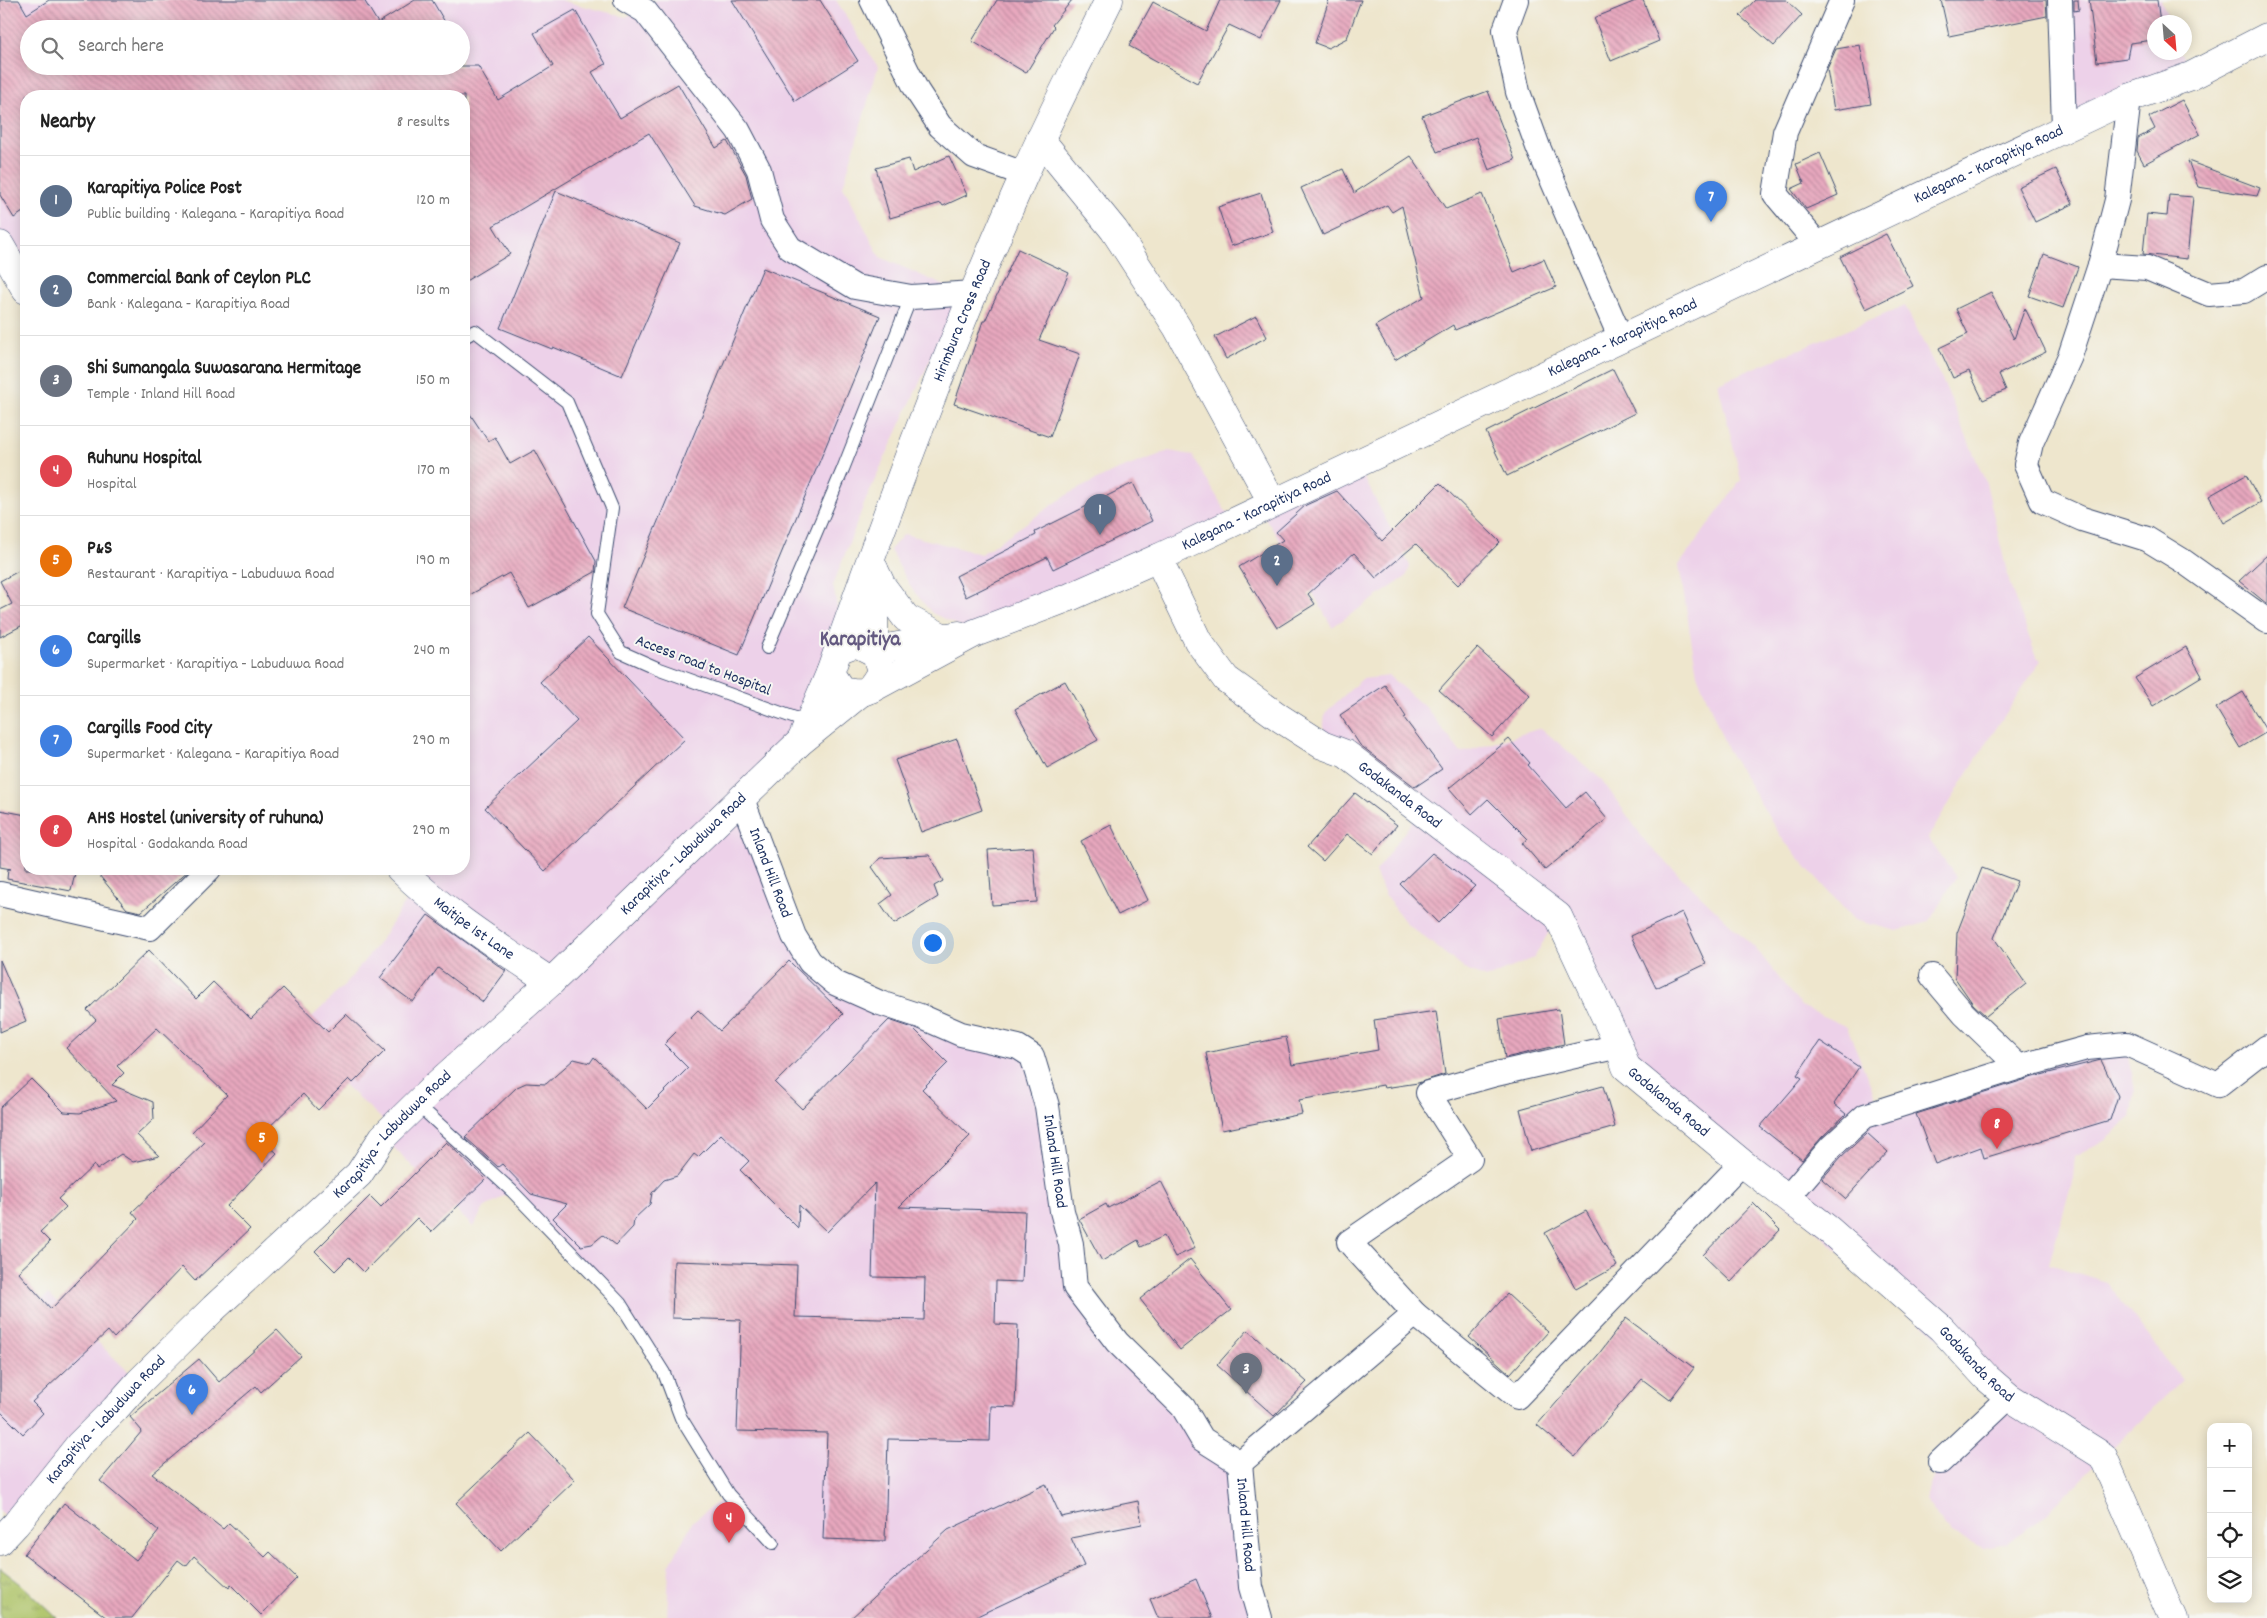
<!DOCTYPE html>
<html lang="en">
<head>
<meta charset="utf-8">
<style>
	:root { --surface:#fff; --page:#f6f6f6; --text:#222; --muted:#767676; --line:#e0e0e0; --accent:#c8321e }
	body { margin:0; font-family:Dekko,sans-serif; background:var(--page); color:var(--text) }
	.controls { position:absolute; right:15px; bottom:15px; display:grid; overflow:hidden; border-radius:10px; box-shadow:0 2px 12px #0003 }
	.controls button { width:45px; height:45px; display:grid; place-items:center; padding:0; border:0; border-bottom:1px solid var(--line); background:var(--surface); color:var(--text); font:25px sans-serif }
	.compass { position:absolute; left:2147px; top:15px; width:45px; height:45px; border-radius:50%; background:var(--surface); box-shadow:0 2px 12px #0003; rotate:154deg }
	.you { position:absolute; left:932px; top:942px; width:18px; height:18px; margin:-12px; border:4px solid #fff; border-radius:50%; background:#1a73e8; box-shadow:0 0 0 8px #1a73e833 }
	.badge { display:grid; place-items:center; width:32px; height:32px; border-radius:50%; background:var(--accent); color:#fff; font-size:16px; font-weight:700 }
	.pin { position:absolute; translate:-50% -41px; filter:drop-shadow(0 1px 2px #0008) }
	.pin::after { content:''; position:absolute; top:26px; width:18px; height:15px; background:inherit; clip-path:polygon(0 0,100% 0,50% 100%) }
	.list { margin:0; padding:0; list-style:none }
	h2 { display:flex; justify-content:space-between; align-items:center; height:65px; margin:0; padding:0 20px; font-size:21px }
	h2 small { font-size:16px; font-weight:400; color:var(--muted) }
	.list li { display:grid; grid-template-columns:32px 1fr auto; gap:15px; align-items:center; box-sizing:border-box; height:90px; padding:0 20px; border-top:1px solid var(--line) }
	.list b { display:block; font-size:19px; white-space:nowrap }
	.list p { margin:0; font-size:16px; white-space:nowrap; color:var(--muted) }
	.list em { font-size:16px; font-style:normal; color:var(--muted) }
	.icon { flex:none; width:28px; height:28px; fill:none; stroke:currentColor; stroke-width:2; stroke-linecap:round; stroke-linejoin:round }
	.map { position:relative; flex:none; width:2267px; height:1618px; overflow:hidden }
	.search { position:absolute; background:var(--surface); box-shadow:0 2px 12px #0003; left:20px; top:20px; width:450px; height:55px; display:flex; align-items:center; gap:12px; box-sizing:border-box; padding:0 18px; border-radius:28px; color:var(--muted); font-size:19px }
	.panel { position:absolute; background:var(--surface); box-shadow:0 2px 12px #0003; left:20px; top:90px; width:450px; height:785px; border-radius:20px }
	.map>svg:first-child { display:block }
	.built { fill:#edd1e9; fill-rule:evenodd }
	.grass { fill:url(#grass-tufts); stroke:#647962 }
	.building { fill:url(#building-back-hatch); fill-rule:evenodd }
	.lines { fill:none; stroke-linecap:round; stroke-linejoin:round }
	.lane-casing { stroke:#3b4a6f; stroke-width:14 }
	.street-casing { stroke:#3b4a6f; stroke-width:26 }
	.secondary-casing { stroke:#3b4a6f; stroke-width:29 }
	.lane { stroke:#fff; stroke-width:12 }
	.street { stroke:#fff; stroke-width:24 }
	.secondary { stroke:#fff; stroke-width:28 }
	.labels { text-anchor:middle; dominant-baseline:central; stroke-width:4; stroke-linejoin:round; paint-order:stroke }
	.street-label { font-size:16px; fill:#1b2f5e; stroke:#f6f6f2 }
	.district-label { font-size:21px; font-weight:bold; fill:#635980; stroke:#f6f6f2 }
</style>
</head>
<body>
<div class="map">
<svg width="2267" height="1618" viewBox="0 0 2267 1618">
	<defs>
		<pattern id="grass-tufts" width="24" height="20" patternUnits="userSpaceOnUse" patternTransform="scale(1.25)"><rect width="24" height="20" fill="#adc367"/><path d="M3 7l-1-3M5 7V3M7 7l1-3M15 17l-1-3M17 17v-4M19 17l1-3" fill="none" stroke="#8c9f58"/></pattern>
		<pattern id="building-back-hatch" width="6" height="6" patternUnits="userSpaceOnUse" patternTransform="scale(1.25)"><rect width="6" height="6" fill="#e8a8be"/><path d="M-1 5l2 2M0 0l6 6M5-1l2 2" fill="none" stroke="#bb899e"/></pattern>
	</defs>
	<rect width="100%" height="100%" fill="#f6f6f2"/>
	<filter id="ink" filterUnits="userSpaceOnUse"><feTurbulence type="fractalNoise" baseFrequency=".02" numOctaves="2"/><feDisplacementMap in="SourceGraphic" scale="10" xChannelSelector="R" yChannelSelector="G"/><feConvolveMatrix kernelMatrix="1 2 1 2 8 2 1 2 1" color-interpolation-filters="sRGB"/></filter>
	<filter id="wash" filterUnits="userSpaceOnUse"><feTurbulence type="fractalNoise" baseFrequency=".0096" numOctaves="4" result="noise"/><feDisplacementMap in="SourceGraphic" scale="20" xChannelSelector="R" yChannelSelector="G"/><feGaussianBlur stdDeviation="1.12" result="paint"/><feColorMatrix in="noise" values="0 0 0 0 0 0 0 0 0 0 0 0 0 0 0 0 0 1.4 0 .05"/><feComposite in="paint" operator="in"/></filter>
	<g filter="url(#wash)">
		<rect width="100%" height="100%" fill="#eee6cd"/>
		<!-- built -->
		<g class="built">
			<path d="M0,0H560L626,17L657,0H836L878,67L843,186L880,257L961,293L866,499L833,585L842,635L795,747L742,799L810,962L1032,1056L1075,1287L1240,1463L1260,1618H667L669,1566L693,1521L728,1494L620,1303L512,1191L484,1208L473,1227L383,1137L392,1128L291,1037L343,987L381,940L416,884L400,869H464V96H26V290L0,245ZM29,29H461V66H29Z"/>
			<polygon points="2060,0 2161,0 2170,22 2154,22 2154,52 2181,53 2191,76 2064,128"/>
			<polygon points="1905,306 1946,388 1986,483 2010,585 2036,656 2041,660 1978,756 1928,838 1956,877 1929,922 1897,931 1854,920 1783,840 1727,749 1697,674 1679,565 1741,480 1718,383"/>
			<polygon points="1169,451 1192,455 1232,522 975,633 932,613 912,589 890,550 904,534 981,554 1070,493 1115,471"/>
			<polygon points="1357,464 1410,566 1406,577 1332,627 1304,577 1259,509"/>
			<polygon points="1389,676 1427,709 1461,753 1541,728 1602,780 1648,845 1757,950 1801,1006 1847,1027 1881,1111 2127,1044 2135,1092 2131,1118 2104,1141 2075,1156 2073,1178 2049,1264 2106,1282 2182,1380 2045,1515 2008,1544 1982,1548 1951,1533 1925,1500 1940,1462 2009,1398 1626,1067 1558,916 1534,958 1487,978 1466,970 1406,923 1385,895 1375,872 1420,811 1322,745 1325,713 1362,679"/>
			<polygon points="48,1294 139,1382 16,1524 0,1511 0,1338"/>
		</g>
		<!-- grass -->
		<polygon class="grass" points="0,1568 22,1585 57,1618 0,1618"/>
		<g id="blocks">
			<!-- building -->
			<g class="building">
				<polygon points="0,0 19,0 27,14 49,0 364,0 378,23 415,0 432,0 449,29 29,29 29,66 478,66 498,100 553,66 534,33 575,10 606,64 592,72 620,118 678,84 716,148 727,141 746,175 752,199 725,215 695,206 649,133 493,226 510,254 464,282 464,96 26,96 26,210 14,218 0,195"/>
				<polygon points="732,0 820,0 858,61 795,101"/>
				<polygon points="997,0 1072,0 1052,25 1054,27 1026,73 972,41"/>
				<polygon points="1220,0 1281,0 1261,40 1229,25 1197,83 1129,46 1153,2 1206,31"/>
				<polygon points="1329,0 1361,0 1347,38 1328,48 1315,43"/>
				<polygon points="1638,0 1643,0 1659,41 1611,61 1594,18"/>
				<polygon points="1755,0 1786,0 1802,15 1774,46 1740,16"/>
				<polygon points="1941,0 2046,0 2047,16 1949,36"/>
				<polygon points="2074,0 2078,0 2079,10 2074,11"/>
				<polygon points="2089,0 2157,0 2160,22 2154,22 2154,40 2130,43 2127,58 2097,62"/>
				<polygon points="1860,45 1871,104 1834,110 1827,69 1836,49"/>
				<polygon points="1488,91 1515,160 1489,170 1476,137 1437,152 1422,116"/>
				<polygon points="2182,100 2200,134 2144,164 2137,151 2138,138 2155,129 2149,117"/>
				<polygon points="1820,153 1838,195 1806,209 1791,189 1804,183 1796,164"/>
				<polygon points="949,156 967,195 943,206 941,203 890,218 876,168 909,159 913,172"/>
				<polygon points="1411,156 1446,209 1482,194 1514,272 1544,259 1556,287 1455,330 1453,325 1395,360 1375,326 1424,297 1402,206 1392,212 1387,205 1323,235 1301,188 1343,169 1354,193"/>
				<polygon points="2188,161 2260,188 2257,196 2198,187"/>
				<polygon points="2056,169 2073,204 2035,222 2018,187"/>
				<polygon points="556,191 680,243 622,376 553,347 552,349 500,328"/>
				<polygon points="1261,193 1273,232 1231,246 1218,207"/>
				<polygon points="2169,195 2193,197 2187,259 2143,254 2147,214 2167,216"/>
				<polygon points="1886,234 1913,286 1866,309 1840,257"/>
				<polygon points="1018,249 1069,273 1039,340 1080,354 1050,437 954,404 983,321 985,321"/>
				<polygon points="2044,254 2078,267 2063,308 2029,296"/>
				<polygon points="763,268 880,316 739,655 622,608"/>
				<polygon points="1991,292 2014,339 2025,308 2046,352 1999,374 2006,390 1983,400 1969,371 1953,378 1939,348 1968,334 1956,309"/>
				<polygon points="1256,316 1267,337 1226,359 1215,337"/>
				<polygon points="1613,369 1635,413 1507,476 1486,432"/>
				<polygon points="464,405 488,441 495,437 510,464 535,450 596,561 595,572 529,608 509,573 464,598"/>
				<polygon points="2246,475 2261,502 2224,523 2209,496"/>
				<polygon points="1133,483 1152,521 1053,569 1047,557 966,597 956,576 1036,535 1035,532"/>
				<polygon points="1440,483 1500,542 1458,585 1416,544 1376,578 1354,553 1308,594 1315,604 1277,628 1239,567 1283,540 1276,532 1306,505 1337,491 1382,541"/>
				<polygon points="2267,555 2267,604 2239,581"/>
				<polygon points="26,567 26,632 23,625 0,637 0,610 12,604 0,581"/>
				<polygon points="588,637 685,739 545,871 485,808 577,721 540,682"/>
				<polygon points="2186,647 2202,676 2153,706 2135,678"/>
				<polygon points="1477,648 1530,695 1492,737 1439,690"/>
				<polygon points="1065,681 1098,740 1047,768 1015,709"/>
				<polygon points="1385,685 1406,717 1404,718 1442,769 1415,787 1360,745 1340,715"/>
				<polygon points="2243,692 2267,732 2240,748 2216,708"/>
				<polygon points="957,739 982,810 921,832 895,760"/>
				<polygon points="1509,739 1530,763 1528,765 1566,808 1585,792 1607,819 1545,870 1522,843 1528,839 1488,799 1472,814 1449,788"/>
				<polygon points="1355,793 1397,825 1373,854 1347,834 1323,861 1307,847"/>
				<polygon points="0,810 26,815 26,869 76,869 71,891 7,879 8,869 11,869 0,867"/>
				<polygon points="1111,825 1148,900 1118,915 1081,841"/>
				<polygon points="1033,847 1037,902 992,905 988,850"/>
				<polygon points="1432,853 1475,886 1438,923 1400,884"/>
				<polygon points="929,855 943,881 934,886 938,897 894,924 880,904 892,895 872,867 880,858"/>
				<polygon points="1982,868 2017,881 1994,938 2026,984 1986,1016 1973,1004 1955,978 1957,933"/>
				<polygon points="94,869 190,869 141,912 127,909"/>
				<polygon points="1682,912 1706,964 1656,988 1631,936"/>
				<polygon points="428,915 506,971 483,1002 438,968 413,1002 380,978"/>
				<path d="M149,950L196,999L213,982L251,1019L283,988L328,1032L346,1014L385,1051L353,1083L349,1079L318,1110L303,1094L259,1137L277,1153L227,1206L250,1229L195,1281L182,1267L114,1338L108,1331L32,1402L43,1413L23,1434L0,1411V1108L31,1079L64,1112L80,1113L116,1101L66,1048L96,1020L87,1010ZM157,1028L227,1095L192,1132L204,1143L132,1212L138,1219L51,1309L18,1272L50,1242L40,1232L66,1207L58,1199L94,1165L97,1170L121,1154L133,1162L159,1156L137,1135L154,1119L153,1102L112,1085L124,1073L117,1066Z"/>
				<polygon points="0,960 26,1021 0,1032"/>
				<polygon points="789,961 843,1014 775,1083 802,1109 889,1020 913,1028 948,1063 922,1089 970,1136 899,1207 1025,1211 1022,1282 996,1281 995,1324 1018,1325 1015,1407 991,1406 990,1441 888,1439 885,1541 823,1539 827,1433 737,1431 741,1320 672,1318 674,1261 797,1265 795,1317 924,1320 925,1278 872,1277 875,1183 827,1232 799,1205 798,1228 740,1170 749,1161 721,1134 698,1157 694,1154 677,1176 664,1180 652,1193 650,1204 634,1219 633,1227 616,1245 603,1235 592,1244 581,1246 553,1218 567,1204 531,1194 502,1164 498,1167 465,1137 517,1087 526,1083 546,1084 574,1059 590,1063 594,1057 647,1109 688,1068 664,1044 698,1010 720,1031"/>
				<polygon points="1559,1009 1564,1044 1505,1058 1499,1019"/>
				<polygon points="1436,1011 1445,1074 1418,1083 1384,1088 1383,1085 1299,1100 1302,1114 1222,1130 1206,1053 1286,1037 1292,1065 1378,1050 1374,1020"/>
				<polygon points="1820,1041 1859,1067 1834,1104 1846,1114 1822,1137 1802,1160 1760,1127 1802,1078 1797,1075"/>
				<polygon points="2101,1060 2118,1096 2110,1120 1984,1158 1981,1147 1935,1164 1916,1114 2033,1077"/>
				<polygon points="1603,1086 1615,1127 1531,1151 1520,1109"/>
				<polygon points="1867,1133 1888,1152 1845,1199 1822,1179 1841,1157"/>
				<polygon points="446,1142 486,1179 431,1232 417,1218 364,1272 349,1257 335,1271 315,1251 370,1196 381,1207"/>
				<polygon points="1161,1181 1195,1248 1175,1257 1164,1236 1141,1247 1138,1240 1102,1261 1079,1219 1106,1204 1108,1208"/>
				<polygon points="1753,1203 1780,1230 1731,1282 1703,1255"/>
				<polygon points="1586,1211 1617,1266 1576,1289 1545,1233"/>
				<polygon points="1190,1259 1231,1310 1180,1350 1140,1299"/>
				<polygon points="1507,1294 1548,1332 1510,1374 1469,1337"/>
				<polygon points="1626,1318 1694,1368 1670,1400 1642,1379 1575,1457 1537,1425 1598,1355"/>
				<polygon points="277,1330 301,1356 261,1392 256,1386 152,1474 223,1529 229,1523 265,1557 270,1552 297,1578 261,1615 231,1585 229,1588 194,1556 186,1566 178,1560 132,1618 107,1618 24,1554 64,1503 136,1560 159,1531 100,1481 142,1431 130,1417 199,1359 219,1382"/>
				<polygon points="1248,1330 1307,1382 1274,1416 1217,1365"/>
				<polygon points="530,1433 575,1480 501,1551 456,1503"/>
				<polygon points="1046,1484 1061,1517 1138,1501 1142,1524 1071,1538 1084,1566 973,1618 851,1618 948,1530"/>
				<polygon points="1196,1579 1212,1618 1158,1618 1150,1599"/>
			</g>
		</g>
	</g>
	<g filter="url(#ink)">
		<use href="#blocks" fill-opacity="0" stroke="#3b4a6f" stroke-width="1"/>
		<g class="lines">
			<defs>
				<g id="lane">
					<polyline points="464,337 475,331 567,402 612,508 597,614 621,652 657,668 809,723"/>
					<polyline points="767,648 843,469 911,297"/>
					<polyline points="417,1104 512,1191 620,1303 664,1373 681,1418 728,1494 773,1543"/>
				</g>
				<g id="street">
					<polyline points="626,0 645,11 738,130 759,170 772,220 790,248 855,287 911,297 974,293"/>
					<polyline points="872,0 917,91 940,126 974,156 1024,174"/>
					<polyline points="1516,0 1505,30 1518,92 1538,147 1621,339"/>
					<polyline points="2060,0 2064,128"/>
					<polyline points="2129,98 2117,200 2100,265 2070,356 2031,443 2026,465 2042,501 2082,519 2147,539 2183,561 2267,621"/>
					<polyline points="1819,246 1775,194 1785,132 1842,0"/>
					<polyline points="2100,265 2147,268 2209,294 2244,291 2267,277"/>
					<path id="s1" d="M742,799L794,936L810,962L835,983L880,1003L920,1016L961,1034L1018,1047L1032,1056L1047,1106L1062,1211L1071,1244L1075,1287L1117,1342L1183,1407L1202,1439L1240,1463"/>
					<polyline points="0,894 150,928 209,869"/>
					<polyline points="1932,976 1964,1014 2019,1067"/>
					<polyline points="1788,1197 1831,1147 1865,1116 2029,1064 2087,1048 2127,1044 2218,1085 2267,1047"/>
					<polyline points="1415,1314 1349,1242 1470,1159 1428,1093 1496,1074 1619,1046"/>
					<polyline points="1940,1462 2009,1397"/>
					<polyline points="1240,1463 1415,1314 1517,1397 1742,1163"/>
					<path id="s2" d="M1240,1463L1251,1587L1260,1618"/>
				</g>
				<g id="secondary">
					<polyline points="1040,139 1114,230 1177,327 1272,502"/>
					<polyline points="0,245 26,290"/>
					<path id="s3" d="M1158,558L1198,641L1226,679L1280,718L1322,745L1346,754L1558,916L1619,1046L1626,1067L1742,1163L1828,1229L1941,1328L1987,1378L2009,1397L2103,1456L2173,1618"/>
					<polyline points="874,569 882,586 906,618 942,637"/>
					<path d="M856,643L876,653L881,672C869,693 866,695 841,690L830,673L838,650Z"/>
					<path id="s4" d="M838,650C895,489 955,329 1025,173C1051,114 1081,57 1109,0"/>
					<polyline points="874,650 874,569"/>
					<polyline points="876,653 887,648 959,635"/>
					<path id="s5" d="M871,689L975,633L1070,597L1158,558L2129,98L2191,76L2267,37"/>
					<polyline points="802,739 830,673"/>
					<path id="s6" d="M400,869C445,913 499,947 551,982"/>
					<path id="s7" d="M0,1541L16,1524L79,1445L115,1409L139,1382L214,1308L359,1174L383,1137L433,1088L551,982L800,742L859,694"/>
				</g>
			</defs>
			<!-- lane casing -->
			<use href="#lane" class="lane-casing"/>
			<!-- street casing -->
			<use href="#street" class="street-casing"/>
			<!-- secondary casing -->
			<use href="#secondary" class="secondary-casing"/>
			<!-- lane -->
			<use href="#lane" class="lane"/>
			<!-- street -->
			<use href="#street" class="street"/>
			<!-- secondary -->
			<use href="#secondary" class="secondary"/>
		</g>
	</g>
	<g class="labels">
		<!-- street labels -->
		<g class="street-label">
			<text stroke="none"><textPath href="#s5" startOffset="1235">Kalegana - Karapitiya Road</textPath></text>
			<text stroke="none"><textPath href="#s4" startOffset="352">Hirimbura Cross Road</textPath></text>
			<text stroke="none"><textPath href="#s5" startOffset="830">Kalegana - Karapitiya Road</textPath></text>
			<text stroke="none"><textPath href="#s5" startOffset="425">Kalegana - Karapitiya Road</textPath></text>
			<text transform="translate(703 666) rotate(21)">Access road to Hospital</text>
			<text stroke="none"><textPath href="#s3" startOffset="349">Godakanda Road</textPath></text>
			<text stroke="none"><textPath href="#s7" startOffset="971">Karapitiya - Labuduwa Road</textPath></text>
			<text stroke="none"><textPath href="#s1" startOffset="79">Inland Hill Road</textPath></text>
			<text stroke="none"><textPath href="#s6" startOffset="95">Maitipe 1st Lane</textPath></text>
			<text stroke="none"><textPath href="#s3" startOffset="769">Godakanda Road</textPath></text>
			<text stroke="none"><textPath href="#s7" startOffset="566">Karapitiya - Labuduwa Road</textPath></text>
			<text stroke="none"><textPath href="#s1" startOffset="529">Inland Hill Road</textPath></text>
			<text stroke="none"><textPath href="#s3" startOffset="1174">Godakanda Road</textPath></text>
			<text stroke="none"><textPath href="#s7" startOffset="161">Karapitiya - Labuduwa Road</textPath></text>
			<text stroke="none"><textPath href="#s2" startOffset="62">Inland Hill Road</textPath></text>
		</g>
		<!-- district labels -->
		<g class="district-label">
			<text x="860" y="641">Karapitiya</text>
		</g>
	</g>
</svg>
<div class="controls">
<button>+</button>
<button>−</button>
<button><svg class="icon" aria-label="locate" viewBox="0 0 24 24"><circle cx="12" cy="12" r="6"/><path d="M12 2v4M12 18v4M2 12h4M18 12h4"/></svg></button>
<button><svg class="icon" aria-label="layers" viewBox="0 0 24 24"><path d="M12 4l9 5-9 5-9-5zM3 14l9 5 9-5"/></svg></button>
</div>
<svg class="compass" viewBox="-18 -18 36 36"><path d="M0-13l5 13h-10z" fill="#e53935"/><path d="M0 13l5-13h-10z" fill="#767676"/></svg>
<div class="you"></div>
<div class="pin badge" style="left:1100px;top:535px;background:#5c6f8a">1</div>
<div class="pin badge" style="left:1277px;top:586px;background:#5c6f8a">2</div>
<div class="pin badge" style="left:1246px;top:1394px;background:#6b7280">3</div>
<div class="pin badge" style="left:729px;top:1543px;background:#e0444e">4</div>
<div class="pin badge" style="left:262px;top:1163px;background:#e8710a">5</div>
<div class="pin badge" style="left:192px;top:1415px;background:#3f7fe0">6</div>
<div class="pin badge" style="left:1711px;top:222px;background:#3f7fe0">7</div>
<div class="pin badge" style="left:1997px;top:1149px;background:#e0444e">8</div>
<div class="search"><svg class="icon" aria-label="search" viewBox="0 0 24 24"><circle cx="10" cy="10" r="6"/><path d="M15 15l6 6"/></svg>Search here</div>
<section class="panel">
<h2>Nearby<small>8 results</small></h2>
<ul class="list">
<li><span class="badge" style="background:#5c6f8a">1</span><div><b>Karapitiya Police Post</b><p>Public building · Kalegana - Karapitiya Road</p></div><em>120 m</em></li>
<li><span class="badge" style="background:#5c6f8a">2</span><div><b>Commercial Bank of Ceylon PLC</b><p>Bank · Kalegana - Karapitiya Road</p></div><em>130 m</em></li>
<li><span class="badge" style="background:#6b7280">3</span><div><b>Shi Sumangala Suwasarana Hermitage</b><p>Temple · Inland Hill Road</p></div><em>150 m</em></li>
<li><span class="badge" style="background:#e0444e">4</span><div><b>Ruhunu Hospital</b><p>Hospital</p></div><em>170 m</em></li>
<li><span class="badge" style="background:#e8710a">5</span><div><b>P&amp;S</b><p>Restaurant · Karapitiya - Labuduwa Road</p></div><em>190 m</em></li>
<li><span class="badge" style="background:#3f7fe0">6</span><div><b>Cargills</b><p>Supermarket · Karapitiya - Labuduwa Road</p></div><em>240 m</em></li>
<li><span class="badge" style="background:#3f7fe0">7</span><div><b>Cargills Food City</b><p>Supermarket · Kalegana - Karapitiya Road</p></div><em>290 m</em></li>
<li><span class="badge" style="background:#e0444e">8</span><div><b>AHS Hostel (university of ruhuna)</b><p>Hospital · Godakanda Road</p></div><em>290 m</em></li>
</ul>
</section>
</div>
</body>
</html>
